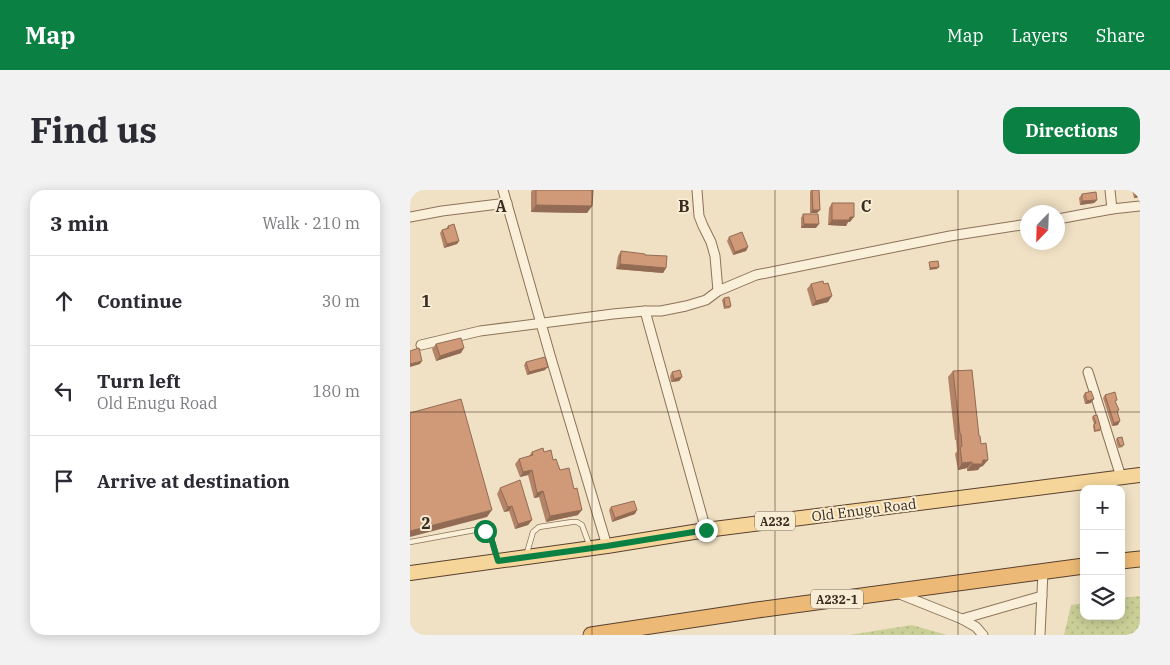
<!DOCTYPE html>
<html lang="en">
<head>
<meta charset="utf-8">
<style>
	:root { --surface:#fff; --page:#f2f2f3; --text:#2b2b33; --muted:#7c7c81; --line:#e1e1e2; --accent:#0b8043 }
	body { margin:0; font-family:"IBM Plex Serif",serif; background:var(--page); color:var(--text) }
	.controls { position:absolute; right:15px; bottom:15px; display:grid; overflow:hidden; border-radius:10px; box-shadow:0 2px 12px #0003 }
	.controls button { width:45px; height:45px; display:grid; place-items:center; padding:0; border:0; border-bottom:1px solid var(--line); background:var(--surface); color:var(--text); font:25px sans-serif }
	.compass { position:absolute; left:610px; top:15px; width:45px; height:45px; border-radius:50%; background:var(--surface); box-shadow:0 2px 12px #0003; rotate:203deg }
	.stop { position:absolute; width:15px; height:15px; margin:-11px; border:4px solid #0b8043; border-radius:50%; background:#fff }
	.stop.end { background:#0b8043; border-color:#fff; box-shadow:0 1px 5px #0008 }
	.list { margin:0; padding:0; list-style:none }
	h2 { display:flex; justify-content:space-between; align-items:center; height:65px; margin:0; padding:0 20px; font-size:21px }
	h2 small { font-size:16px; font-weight:400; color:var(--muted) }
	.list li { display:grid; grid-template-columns:32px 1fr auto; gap:15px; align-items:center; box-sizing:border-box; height:90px; padding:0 20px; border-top:1px solid var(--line) }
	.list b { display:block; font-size:19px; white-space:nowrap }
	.list p { margin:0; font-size:16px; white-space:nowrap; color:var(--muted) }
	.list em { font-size:16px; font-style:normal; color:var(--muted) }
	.icon { flex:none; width:28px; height:28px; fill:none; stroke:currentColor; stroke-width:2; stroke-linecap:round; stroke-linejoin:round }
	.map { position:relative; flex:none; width:730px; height:445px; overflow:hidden; border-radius:15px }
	header { display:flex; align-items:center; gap:30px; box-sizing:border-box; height:70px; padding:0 25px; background:var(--accent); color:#fff }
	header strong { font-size:24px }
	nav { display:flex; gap:28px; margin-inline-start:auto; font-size:18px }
	.intro { display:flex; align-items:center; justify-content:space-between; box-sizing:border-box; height:120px; padding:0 30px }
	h1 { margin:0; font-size:35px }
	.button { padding:12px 22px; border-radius:15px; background:var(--accent); color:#fff; font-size:18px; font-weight:700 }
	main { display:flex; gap:30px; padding:0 30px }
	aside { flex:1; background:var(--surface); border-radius:15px; box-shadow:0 2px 12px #0003 }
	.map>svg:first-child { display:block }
	.grass { fill:url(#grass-dots) }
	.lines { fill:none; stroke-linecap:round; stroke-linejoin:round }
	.service-casing { stroke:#8c7259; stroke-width:6 }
	.minor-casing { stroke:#8c7259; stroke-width:11 }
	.primary-casing { stroke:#59402e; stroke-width:16 }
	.trunk-casing { stroke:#59402e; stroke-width:17 }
	.service { stroke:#faefd8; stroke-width:4.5 }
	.minor { stroke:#faefd8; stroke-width:9 }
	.primary { stroke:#f5d59a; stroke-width:14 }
	.trunk { stroke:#ecba76; stroke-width:15 }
	.wall { fill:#b38467 }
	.shaded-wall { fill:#926b54 }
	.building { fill:#d09978; stroke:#926b54 }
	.route { stroke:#0b8043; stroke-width:6 }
	.grid { fill:none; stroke:#3b2b1e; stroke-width:1; stroke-opacity:0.55 }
	.labels { text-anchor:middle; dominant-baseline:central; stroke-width:4; stroke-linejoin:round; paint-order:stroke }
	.shield { fill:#f7ecd4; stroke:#736555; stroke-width:1 }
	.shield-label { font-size:12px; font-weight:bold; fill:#3b2b1e }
	.street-label { font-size:14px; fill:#3b2b1e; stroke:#f7ecd4 }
	.grid-label { font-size:16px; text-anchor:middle; font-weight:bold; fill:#3b2b1e; stroke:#f7ecd4; stroke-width:4; stroke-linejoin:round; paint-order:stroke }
</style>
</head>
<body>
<header>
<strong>Map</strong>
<nav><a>Map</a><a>Layers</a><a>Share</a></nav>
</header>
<div class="intro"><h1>Find us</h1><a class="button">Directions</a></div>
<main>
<aside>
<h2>3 min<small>Walk · 210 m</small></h2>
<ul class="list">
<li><svg class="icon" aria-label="ahead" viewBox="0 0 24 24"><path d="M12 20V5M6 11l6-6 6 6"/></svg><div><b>Continue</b></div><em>30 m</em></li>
<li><svg class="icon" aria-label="left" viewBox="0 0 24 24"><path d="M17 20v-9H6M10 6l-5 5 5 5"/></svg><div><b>Turn left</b><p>Old Enugu Road</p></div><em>180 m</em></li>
<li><svg class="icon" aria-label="arrive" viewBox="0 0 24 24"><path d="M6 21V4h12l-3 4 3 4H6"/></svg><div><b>Arrive at destination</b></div></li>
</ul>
</aside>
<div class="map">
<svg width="730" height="445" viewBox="0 0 730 445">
	<defs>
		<pattern id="grass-dots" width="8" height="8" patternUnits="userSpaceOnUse" patternTransform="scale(1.25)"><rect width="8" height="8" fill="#cacf97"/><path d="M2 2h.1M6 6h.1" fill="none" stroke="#aeb282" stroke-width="1.8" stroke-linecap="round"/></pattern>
	</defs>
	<rect width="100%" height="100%" fill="#f0e1c4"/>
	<!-- grass -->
	<g class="grass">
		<polygon points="730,406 730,445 654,445 661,415 674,413 674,426 711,426 711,408"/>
		<polygon points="502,435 537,445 439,445"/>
	</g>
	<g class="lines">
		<defs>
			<g id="service">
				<polyline points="0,352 65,340 75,341 80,344 87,369"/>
				<polyline points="116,366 123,342 129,337 162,332 167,332 172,335 180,357"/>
			</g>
			<g id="minor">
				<polyline points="93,0 140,165 197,356"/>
				<polyline points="287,0 289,26 293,36 301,52 305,66 308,101"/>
				<polyline points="700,0 702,19"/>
				<polyline points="0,27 32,21 97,13"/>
				<polyline points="648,29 702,19 730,16"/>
				<polyline points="235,121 296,340"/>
				<polyline points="11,155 70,141 203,124 235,121 251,121 276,116 296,110 308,101 346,85 540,46 618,34"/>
				<polyline points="678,182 711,287"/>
				<polyline points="487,403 552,429 566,437 573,445"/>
				<polyline points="552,429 632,406"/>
				<polyline points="630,445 633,382"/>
			</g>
			<polyline id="primary" points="0,383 197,356 296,340 730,285"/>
			<g id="trunk">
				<polyline points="711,371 730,369"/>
				<polyline points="181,445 347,420 674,376"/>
			</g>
		</defs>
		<!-- service casing -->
		<use href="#service" class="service-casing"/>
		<!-- minor casing -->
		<use href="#minor" class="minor-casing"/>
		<!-- primary casing -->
		<use href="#primary" class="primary-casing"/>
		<!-- trunk casing -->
		<use href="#trunk" class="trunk-casing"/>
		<!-- service -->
		<use href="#service" class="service"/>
		<!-- minor -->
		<use href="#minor" class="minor"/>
		<!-- primary -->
		<use href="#primary" class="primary"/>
		<!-- trunk -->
		<use href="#trunk" class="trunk"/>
	</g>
	<!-- wall -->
	<g class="wall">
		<polygon points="122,0 183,0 182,16 177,23 121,22 121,2"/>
		<polygon points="401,0 409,0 410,20 407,23 400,23 400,2"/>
		<polygon points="722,0 730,0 730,7 724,8"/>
		<polygon points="672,4 687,10 684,13 670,15 669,8"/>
		<polygon points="422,13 440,32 438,32 436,36 418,35 419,18"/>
		<polygon points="393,24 406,38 391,38 391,28"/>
		<polygon points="38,36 49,51 47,54 34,58 30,43 32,40 36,39"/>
		<polygon points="319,47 338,57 336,61 323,65 317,51"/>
		<polygon points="211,61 235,65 256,78 253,83 206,79 208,66"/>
		<polygon points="401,94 414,94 418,112 402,116 397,99"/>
		<polygon points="314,108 321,116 320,118 314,119 312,110"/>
		<polygon points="26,154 51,163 26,171 22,159"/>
		<polygon points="116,172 135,180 117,185 114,175"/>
		<polygon points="543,181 569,246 573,276 570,277 568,280 557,281 557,278 548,280 545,264 547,261 546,250 545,250 538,187"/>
		<polygon points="262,182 272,187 269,191 261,192 260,186"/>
		<polygon points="675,203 681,213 675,214 673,206"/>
		<polygon points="695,205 705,212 707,222 708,235 702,236 693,208"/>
		<polygon points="683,226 691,239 690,241 684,242 683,236 684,234 682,228"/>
		<polygon points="707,248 713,257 708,258 706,250"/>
		<polygon points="122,262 134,262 143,270 150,280 168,325 136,332 129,307 124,308 118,285 110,287 105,274 109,269 119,266"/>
		<polygon points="90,298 122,330 118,335 105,339 99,321 94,322 87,304"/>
		<polygon points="201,317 225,324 202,332 199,320"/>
	</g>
	<!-- shaded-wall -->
	<g class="shaded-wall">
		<polygon points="726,4 730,4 730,7 724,8"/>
		<polygon points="687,10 684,13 670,15 672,11"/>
		<polygon points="126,15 182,16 177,23 121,22"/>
		<polygon points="403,20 410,20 407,23 400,23"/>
		<polygon points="440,27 444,27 440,32 438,32 436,36 418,35 422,30"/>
		<polygon points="394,34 409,34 406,38 391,38"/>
		<polygon points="49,51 47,54 34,58 37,54"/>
		<polygon points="338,57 336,61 323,65 325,62"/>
		<polygon points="210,74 256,78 253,83 206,79"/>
		<polygon points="529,77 527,79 519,80 520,78"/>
		<polygon points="422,106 418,112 402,116 406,111"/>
		<polygon points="54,158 51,163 26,171 30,166"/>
		<polygon points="12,171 10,174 0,177 0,174"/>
		<polygon points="138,177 135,180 117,185 119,182"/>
		<polygon points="272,187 269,191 261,192 264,189"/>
		<polygon points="684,209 681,213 675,214 677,211"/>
		<polygon points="710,231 708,235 702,236 704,233"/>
		<polygon points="573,270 578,270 573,276 570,277 568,280 557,281 562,274"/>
		<polygon points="562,272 557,278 548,280 552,273"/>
		<polygon points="122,280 118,285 110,287 113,282"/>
		<polygon points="133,301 129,307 124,308 127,303"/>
		<polygon points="102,316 99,321 94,322 98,317"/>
		<polygon points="82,320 77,327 0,347 0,341"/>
		<polygon points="172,320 168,325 136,332 140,326"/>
		<polygon points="227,320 225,324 202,332 205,328"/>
		<polygon points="122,330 118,335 105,339 108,334"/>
	</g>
	<!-- building -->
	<g class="building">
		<polygon points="126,0 183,0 182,16 126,15"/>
		<polygon points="402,0 409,0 410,20 403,20"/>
		<polygon points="725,0 730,0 730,4 726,4"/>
		<polygon points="686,2 687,10 672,11 672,4"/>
		<polygon points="422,13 444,13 444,27 440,27 439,30 422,30"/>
		<polygon points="393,24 408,24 409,34 394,34"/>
		<polygon points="44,34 49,51 37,54 32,40 39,38 38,36"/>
		<polygon points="332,42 338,57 325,62 319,47"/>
		<polygon points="211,61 235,64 235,65 257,66 256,78 210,74"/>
		<polygon points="528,71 529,77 520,78 519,72"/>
		<polygon points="413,91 414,94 418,93 422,106 406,111 401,94"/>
		<polygon points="319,107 321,116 315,117 314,108"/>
		<polygon points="51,148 54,158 30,166 26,154"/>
		<polygon points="9,158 12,171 0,174 0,161"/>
		<polygon points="135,167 138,177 119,182 116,172"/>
		<polygon points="270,180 272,187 264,189 262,182"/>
		<polygon points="562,180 569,246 570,246 571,254 576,253 578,270 573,270 572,274 562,274 562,272 552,273 550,257 552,256 551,244 550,244 543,181"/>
		<polygon points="681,201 684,209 677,211 675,203"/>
		<polygon points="705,202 707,210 705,211 709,220 707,221 710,231 704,233 695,205"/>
		<polygon points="51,209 82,320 0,341 0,223"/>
		<polygon points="687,225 691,239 685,241 684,234 686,233 683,226"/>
		<polygon points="712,247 714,255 710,256 707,248"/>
		<polygon points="133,258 134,262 141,260 143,270 146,269 150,280 159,278 164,299 167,298 172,320 140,326 133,301 127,303 122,280 113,282 109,269 123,265 122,262"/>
		<polygon points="110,290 122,330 108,334 102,316 98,317 90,298"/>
		<polygon points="224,311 227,320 205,328 201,317"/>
	</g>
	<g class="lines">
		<!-- route -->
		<polyline class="route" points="75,341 80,344 88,371 197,356 296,340"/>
	</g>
	<!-- grid -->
	<path class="grid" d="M182,0V445M365,0V445M548,0V445M0,222H730"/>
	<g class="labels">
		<!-- shield labels -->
		<g class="shield">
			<rect x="345" y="321.5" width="40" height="19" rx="4"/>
			<rect x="401" y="399.5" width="52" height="19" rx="4"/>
		</g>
		<g class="shield-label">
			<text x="365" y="331">A232</text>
			<text x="427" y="409">A232-1</text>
		</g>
		<!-- street labels -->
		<g class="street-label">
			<text transform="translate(454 320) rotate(-7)">Old Enugu Road</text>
		</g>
	</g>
	<g class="grid-label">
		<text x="91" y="22">A</text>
		<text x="274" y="22">B</text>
		<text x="456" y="22">C</text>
		<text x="16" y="117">1</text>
		<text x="16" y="339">2</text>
	</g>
</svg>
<div class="controls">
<button>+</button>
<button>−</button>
<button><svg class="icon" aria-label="layers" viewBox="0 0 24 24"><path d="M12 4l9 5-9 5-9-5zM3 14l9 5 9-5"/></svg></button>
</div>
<svg class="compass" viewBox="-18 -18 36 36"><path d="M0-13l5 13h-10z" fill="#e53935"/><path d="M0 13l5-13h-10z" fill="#7c7c81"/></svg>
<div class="stop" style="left:75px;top:341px"></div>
<div class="stop end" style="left:296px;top:340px"></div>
</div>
</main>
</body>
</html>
